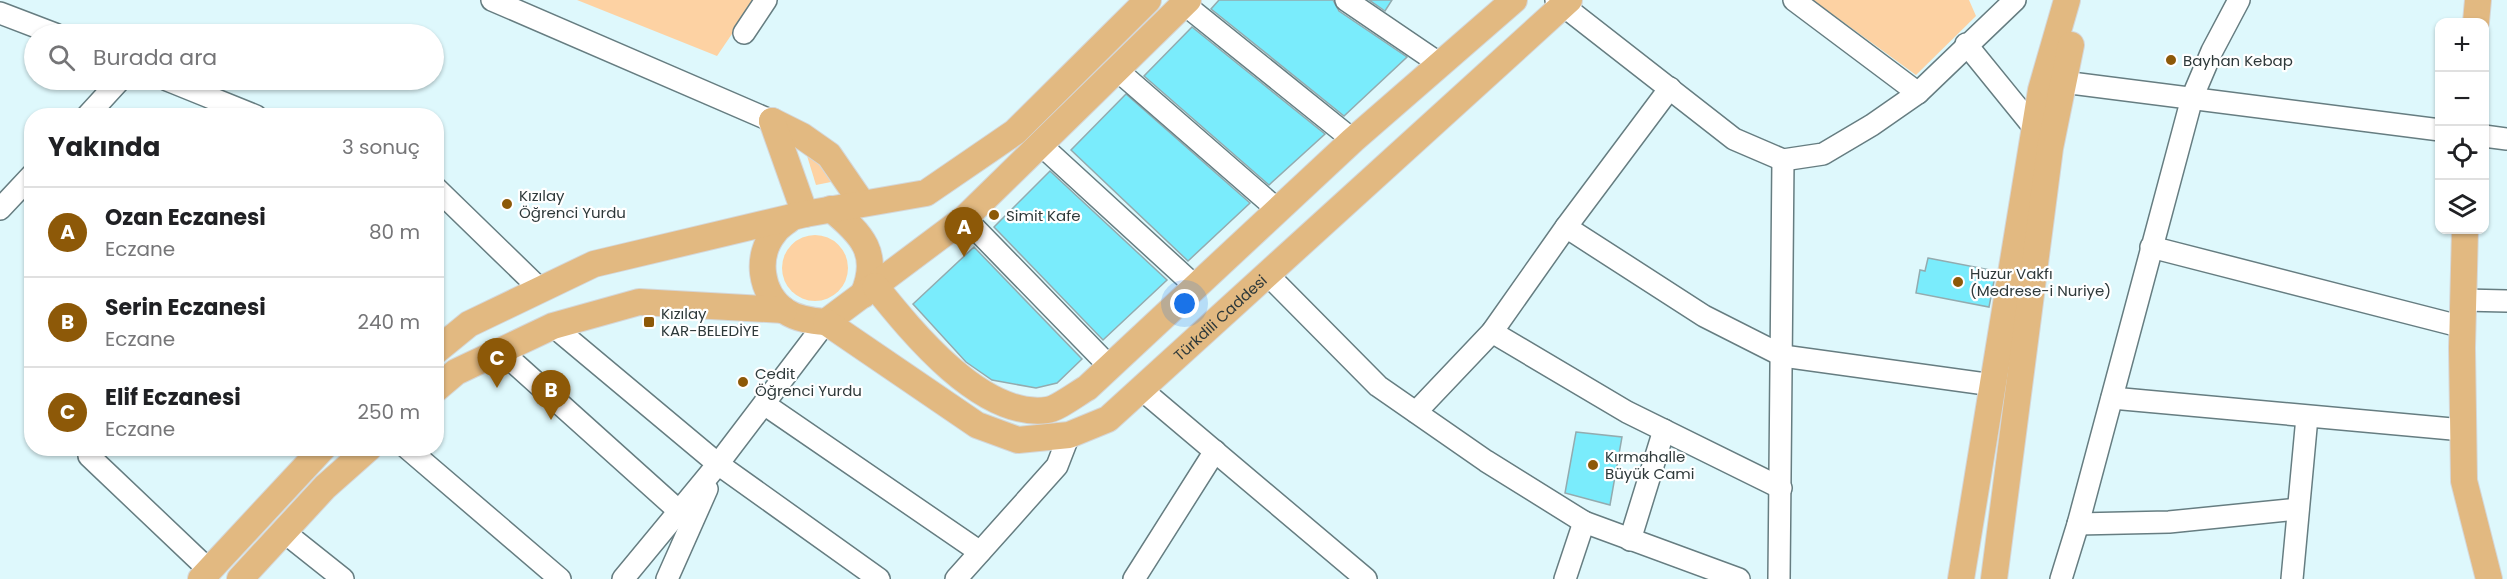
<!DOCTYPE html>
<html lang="tr">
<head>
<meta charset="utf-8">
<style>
	:root { --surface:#fff; --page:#f6f6f6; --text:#202124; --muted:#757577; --line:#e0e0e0; --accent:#8d5908 }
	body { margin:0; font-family:Poppins,sans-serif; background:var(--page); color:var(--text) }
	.controls { position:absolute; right:18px; top:18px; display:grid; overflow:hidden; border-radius:12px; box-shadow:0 2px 4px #0004 }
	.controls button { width:54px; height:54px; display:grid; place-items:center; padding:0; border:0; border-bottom:2px solid var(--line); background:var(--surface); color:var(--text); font:30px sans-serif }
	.you { position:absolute; left:1185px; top:304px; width:21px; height:21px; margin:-15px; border:4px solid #fff; border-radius:50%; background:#1a73e8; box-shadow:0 0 0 9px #1a73e833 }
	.badge { display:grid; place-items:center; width:39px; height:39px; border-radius:50%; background:var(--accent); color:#fff; font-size:20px; font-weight:700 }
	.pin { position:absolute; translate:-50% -50px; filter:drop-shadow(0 2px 3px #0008) }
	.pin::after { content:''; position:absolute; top:32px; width:21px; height:18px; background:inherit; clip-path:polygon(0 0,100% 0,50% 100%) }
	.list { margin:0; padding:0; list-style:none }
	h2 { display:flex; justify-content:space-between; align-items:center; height:78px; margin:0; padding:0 24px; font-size:26px }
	h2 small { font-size:20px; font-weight:400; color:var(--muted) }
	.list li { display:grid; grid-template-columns:39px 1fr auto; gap:18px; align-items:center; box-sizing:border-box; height:90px; padding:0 24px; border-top:2px solid var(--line) }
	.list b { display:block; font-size:22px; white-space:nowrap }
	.list p { margin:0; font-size:20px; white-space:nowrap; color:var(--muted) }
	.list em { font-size:20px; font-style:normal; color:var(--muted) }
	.icon { flex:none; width:33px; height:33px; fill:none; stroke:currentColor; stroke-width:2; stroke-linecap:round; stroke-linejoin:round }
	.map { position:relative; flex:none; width:2507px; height:579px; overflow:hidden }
	.search { position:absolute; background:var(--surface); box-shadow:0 2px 4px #0004; left:24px; top:24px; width:420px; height:66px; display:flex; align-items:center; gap:15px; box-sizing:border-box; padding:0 21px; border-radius:33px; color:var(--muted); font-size:22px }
	.panel { position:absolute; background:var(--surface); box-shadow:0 2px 4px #0004; left:24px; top:108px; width:420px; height:348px; border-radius:24px }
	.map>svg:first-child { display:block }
	.green { fill:#fdd2a3 }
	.building { fill:#7aecfc; stroke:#93abaf; stroke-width:1.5 }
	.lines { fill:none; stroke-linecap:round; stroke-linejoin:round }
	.minor-casing { stroke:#667d81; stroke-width:24 }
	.major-casing { stroke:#d5d7d8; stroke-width:28 }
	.minor { stroke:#fff; stroke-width:21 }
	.major { stroke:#e2b981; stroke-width:26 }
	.poi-dot { fill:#8d5908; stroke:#fff; stroke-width:2 }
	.labels { text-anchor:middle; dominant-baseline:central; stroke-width:4.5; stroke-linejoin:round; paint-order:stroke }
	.poi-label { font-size:15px; fill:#2e393a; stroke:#fff; text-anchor:start }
	.street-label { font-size:15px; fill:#2e393a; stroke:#fff }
</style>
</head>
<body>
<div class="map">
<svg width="2507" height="579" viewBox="0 0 2507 579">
	<rect width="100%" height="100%" fill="#def8fc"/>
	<!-- green -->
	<g class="green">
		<polygon points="577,0 755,0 717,56"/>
		<polygon points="1813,0 1969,0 1976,16 1916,75"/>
		<polygon points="804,146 836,181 816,185"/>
		<circle cx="815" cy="268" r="33"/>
	</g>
	<!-- building -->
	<g class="building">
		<polygon points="1219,0 1333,0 1339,11 1407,57 1344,116 1211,9"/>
		<polygon points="1369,0 1392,0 1385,11"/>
		<polygon points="1192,27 1325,134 1269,185 1144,76"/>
		<polygon points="1126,94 1250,203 1188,261 1071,150"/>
		<polygon points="1050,171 1167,280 1103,340 994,227"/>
		<polygon points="974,247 1082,359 1057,383 1036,388 992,380 966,362 913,304"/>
		<polygon points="1928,258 1996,271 1989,307 1916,293 1920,270 1925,271"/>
		<polygon points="1576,432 1622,437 1610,505 1565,493"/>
	</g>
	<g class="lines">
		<defs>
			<g id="minor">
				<polyline points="492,0 772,121"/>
				<polyline points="1346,0 1440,64"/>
				<polyline points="1556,0 1734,139 1783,160 1823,154 1872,125 1918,93 2015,0"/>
				<polyline points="1794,0 1918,93"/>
				<polyline points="1184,4 1353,140"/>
				<polyline points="0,13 55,34"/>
				<polyline points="744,33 766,0"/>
				<polyline points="1966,44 2035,129"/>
				<polyline points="1117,70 1278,210"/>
				<polyline points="167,80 256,116"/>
				<polyline points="2063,82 2440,130"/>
				<polyline points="87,116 120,80"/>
				<polyline points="2484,136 2507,139"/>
				<polyline points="1041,145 1196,287"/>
				<polyline points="436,188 541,290"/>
				<polyline points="0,209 32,175"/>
				<polyline points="965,218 1110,367"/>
				<polyline points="1566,227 1704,316 1783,356 1993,385"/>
				<polyline points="2151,247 2463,327"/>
				<polyline points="1268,275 1378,386 1486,461 1584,522 1739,579"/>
				<polyline points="2463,300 2507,301"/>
				<polyline points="553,326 718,464 879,579"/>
				<polyline points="1492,332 1627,412 1781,488"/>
				<polyline points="501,351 679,511"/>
				<polyline points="1141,389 1366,579"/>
				<polyline points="2112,398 2463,430"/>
				<polyline points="764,404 980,552"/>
				<polyline points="1416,412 1492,332 1566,227 1670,88"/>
				<polyline points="407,448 560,579"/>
				<polyline points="89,456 209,570"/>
				<polyline points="2078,524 2169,522 2298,509"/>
				<polyline points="284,532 343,579"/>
				<polyline points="1630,540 1664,430"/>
				<polyline points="623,579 718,464 826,322"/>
				<polyline points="667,579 707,489"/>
				<polyline points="956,579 1057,466 1069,435"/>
				<polyline points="1134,579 1215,451"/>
				<polyline points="1565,579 1584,522"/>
				<polyline points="1779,579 1783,160"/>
				<polyline points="2061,579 2078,524 2192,98 2212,51 2239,0"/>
				<polyline points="2292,579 2307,417"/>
			</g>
			<g id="major">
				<polyline points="2476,22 2478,0"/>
				<polyline points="772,121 802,136 829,155 862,203"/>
				<polyline points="772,121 805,214"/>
				<path d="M831,209C862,234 881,254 863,295"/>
				<path d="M792,217C787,222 779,226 775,232C755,256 760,293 785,311C797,319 811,321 826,322L965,218L1188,0"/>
				<polyline points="2465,230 2462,348 2464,481 2489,579"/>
				<path d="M875,286C912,332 982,419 1047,410C1057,409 1078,393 1087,388L1353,140L1514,0"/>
				<path id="s1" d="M826,322L977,425L1018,440L1069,435L1108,419L1569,0"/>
				<polyline points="436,351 469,324 594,264 805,214 926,193 1015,132 1148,0"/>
				<polyline points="436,389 456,372 553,326 639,302 784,310"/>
				<polyline points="201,579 323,448"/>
				<polyline points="240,579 325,487 369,448"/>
				<polyline points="1961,579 2041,90 2067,0"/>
				<polyline points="1994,579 2050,148 2071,45"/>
			</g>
		</defs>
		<!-- minor casing -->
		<use href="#minor" class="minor-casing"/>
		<!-- major casing -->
		<use href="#major" class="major-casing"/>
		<!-- minor -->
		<use href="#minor" class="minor"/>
		<!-- major -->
		<use href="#major" class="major"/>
	</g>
	<!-- markers -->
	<g class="poi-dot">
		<circle cx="2171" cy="60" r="6"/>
		<circle cx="507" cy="204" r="6"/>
		<circle cx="994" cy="215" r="6"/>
		<circle cx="1958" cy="282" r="6"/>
		<rect x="643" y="316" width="12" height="12" rx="3"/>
		<circle cx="743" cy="382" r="6"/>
		<circle cx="1593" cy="465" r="6"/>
	</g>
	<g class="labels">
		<!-- poi labels -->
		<g class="poi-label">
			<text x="2183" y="60">Bayhan Kebap</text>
			<text x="519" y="195">Kızılay<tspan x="519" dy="17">Öğrenci Yurdu</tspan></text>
			<text x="1006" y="215">Simit Kafe</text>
			<text x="1970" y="273">Huzur Vakfı<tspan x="1970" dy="17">(Medrese-i Nuriye)</tspan></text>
			<text x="661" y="313">Kızılay<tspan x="661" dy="17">KAR-BELEDİYE</tspan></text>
			<text x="755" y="373">Cedit<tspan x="755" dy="17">Öğrenci Yurdu</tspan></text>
			<text x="1605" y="456">Kırmahalle<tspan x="1605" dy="17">Büyük Cami</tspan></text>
		</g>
		<!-- street labels -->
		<g class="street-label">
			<text stroke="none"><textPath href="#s1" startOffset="471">Türkdili Caddesi</textPath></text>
		</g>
	</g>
</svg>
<div class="controls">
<button>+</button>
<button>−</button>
<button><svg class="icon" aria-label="locate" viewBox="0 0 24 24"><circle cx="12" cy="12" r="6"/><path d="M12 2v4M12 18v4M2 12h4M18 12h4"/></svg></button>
<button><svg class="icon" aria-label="layers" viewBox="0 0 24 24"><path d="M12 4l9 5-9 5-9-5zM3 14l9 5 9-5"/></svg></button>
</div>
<div class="you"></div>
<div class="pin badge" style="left:964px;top:257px">A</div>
<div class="pin badge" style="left:551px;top:420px">B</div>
<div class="pin badge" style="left:497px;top:388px">C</div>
<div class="search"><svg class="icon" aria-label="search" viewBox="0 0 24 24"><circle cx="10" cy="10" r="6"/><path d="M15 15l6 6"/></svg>Burada ara</div>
<section class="panel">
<h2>Yakında<small>3 sonuç</small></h2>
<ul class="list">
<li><span class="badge">A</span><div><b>Ozan Eczanesi</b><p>Eczane</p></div><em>80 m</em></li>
<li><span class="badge">B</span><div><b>Serin Eczanesi</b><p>Eczane</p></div><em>240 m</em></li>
<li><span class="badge">C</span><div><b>Elif Eczanesi</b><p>Eczane</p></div><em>250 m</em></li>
</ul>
</section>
</div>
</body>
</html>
